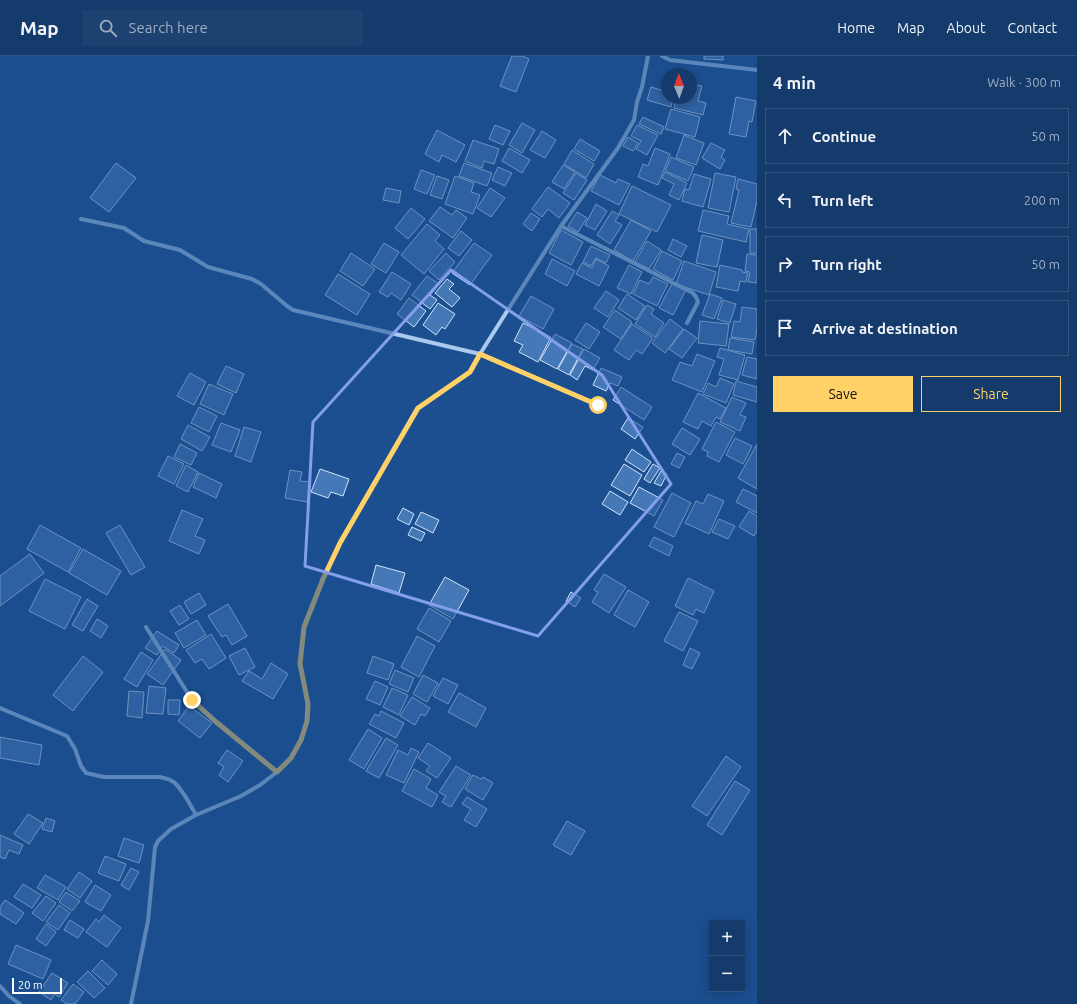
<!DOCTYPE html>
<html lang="en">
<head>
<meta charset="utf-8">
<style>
	:root { --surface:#143b6b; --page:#1d4271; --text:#f1f3f6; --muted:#9dadc1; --line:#33557e; --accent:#ffd166 }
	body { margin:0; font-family:Ubuntu,sans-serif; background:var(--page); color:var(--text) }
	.controls { position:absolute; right:12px; bottom:12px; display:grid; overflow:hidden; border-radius:0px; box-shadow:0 2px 10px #0003 }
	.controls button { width:36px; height:36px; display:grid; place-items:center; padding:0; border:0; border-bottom:1px solid var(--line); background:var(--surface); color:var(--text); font:20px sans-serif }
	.compass { position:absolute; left:661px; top:12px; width:36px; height:36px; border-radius:50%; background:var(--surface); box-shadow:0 2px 10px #0003; rotate:359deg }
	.scale { position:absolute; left:12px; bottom:10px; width:50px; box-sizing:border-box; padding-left:4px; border:2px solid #fff; border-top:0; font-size:11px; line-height:14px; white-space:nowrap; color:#fff; -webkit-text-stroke:3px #1b4f8f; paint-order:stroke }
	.stop { position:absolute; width:12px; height:12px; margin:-9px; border:3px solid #ffd166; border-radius:50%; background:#fff }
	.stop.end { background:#ffd166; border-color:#fff; box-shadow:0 1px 4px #0008 }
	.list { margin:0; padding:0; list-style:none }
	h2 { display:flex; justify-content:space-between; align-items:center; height:52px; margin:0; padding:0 16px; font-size:17px }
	h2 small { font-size:13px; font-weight:400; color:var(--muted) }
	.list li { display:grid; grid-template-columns:26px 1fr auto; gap:12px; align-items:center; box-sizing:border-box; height:56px; margin:0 8px 8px; padding:0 8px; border:1px solid var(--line); border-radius:0px }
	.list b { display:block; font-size:15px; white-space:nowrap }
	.list em { font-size:13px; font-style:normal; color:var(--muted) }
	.actions { display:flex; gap:8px; padding:12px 16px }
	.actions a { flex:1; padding:9px 0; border:1px solid var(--accent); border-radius:0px; text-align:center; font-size:14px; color:var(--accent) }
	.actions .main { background:var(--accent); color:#111 }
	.icon { flex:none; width:22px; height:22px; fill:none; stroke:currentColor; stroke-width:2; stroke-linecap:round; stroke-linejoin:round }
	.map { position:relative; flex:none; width:757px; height:948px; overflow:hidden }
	header { display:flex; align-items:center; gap:24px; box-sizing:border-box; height:56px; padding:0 20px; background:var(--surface); border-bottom:1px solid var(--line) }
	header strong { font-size:19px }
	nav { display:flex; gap:22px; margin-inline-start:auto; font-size:14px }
	.search { width:280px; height:36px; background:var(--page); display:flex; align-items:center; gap:10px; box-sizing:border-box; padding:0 14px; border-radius:0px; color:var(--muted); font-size:15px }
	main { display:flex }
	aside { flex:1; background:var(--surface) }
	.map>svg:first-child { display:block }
	.building { fill:#4478b7; stroke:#cfe3fa }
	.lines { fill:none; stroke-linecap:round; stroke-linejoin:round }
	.minor { stroke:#a9c9ee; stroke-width:4 }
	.route { stroke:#ffd166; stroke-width:5 }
	.marked { fill:none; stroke:#839eea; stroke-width:3; stroke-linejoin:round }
</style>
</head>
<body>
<header>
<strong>Map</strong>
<div class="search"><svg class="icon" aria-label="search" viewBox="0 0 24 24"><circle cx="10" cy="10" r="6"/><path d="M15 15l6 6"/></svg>Search here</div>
<nav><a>Home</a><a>Map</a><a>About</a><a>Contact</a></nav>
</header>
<main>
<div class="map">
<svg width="757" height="948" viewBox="0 0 757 948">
	<rect width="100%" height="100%" fill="#1b4f8f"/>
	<!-- building -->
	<g class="building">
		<polygon points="512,0 522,0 529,3 516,36 500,30"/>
		<polygon points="704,0 723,0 723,4 704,3"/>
		<polygon points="667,24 667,42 673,42 671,51 647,44 651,31 664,35"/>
		<polygon points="691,28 702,30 698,45 706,47 703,59 674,52 676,42 691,42"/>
		<polygon points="736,41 756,45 752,66 749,65 746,81 729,78"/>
		<polygon points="671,53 700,61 695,81 665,73"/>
		<polygon points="643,61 664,71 661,78 639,68"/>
		<polygon points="522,67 535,74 522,97 509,89"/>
		<polygon points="495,69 510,75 503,89 489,83"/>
		<polygon points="637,69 658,79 647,99 636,93 641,85 631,80"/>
		<polygon points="437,74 465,89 456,106 442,99 439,106 425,98"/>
		<polygon points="542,75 556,84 545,102 530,94"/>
		<polygon points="684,79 704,87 696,109 676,102"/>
		<polygon points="628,81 638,87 633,95 623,90"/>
		<polygon points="580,83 600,95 594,105 574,93"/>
		<polygon points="473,84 499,93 494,108 484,105 482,112 465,105"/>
		<polygon points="711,87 725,94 721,101 725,104 720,113 702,102"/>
		<polygon points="509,92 530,104 522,117 502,105"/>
		<polygon points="655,92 670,98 658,129 638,121 643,108 648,110"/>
		<polygon points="572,94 594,108 586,122 564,108"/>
		<polygon points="671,101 694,111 688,125 665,115"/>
		<polygon points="116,107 136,122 109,156 90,142"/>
		<polygon points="464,107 492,117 487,130 459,120"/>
		<polygon points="563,109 575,116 564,133 552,126"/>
		<polygon points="498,111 512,117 505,130 492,124"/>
		<polygon points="421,114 435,119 427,138 414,133"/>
		<polygon points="665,116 687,127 679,144 669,139 674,128 662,122"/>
		<polygon points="576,117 587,124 574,144 563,137"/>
		<polygon points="715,117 736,121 729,156 708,152"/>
		<polygon points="694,118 711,123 703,151 682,145 685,133 689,134"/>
		<polygon points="600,119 616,127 618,123 630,128 619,149 591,135"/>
		<polygon points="437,120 449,124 442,143 430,139"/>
		<polygon points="455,120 474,127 471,136 480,139 473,158 445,148"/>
		<polygon points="738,123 757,128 757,145 751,171 731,167 739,134 736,133"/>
		<polygon points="632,130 671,149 657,176 619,158"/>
		<polygon points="548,131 570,147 559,162 548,153 542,161 532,153"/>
		<polygon points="386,132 401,135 399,147 383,144"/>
		<polygon points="490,132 505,142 491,161 477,152"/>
		<polygon points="596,148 607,155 595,174 585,169"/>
		<polygon points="440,151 452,159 456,154 467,162 453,182 429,165"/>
		<polygon points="411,152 425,163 408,183 395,172"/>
		<polygon points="703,154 729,160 727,168 749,173 746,186 698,175"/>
		<polygon points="612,155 619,159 615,165 622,169 610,188 597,179"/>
		<polygon points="577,156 587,162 578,176 568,170"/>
		<polygon points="531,157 540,163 532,175 523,168"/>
		<polygon points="631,164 651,175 633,205 614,194"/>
		<polygon points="427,168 440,179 435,185 444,193 424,218 401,199"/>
		<rect x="750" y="173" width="7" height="24"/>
		<polygon points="561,174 583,186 571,209 549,197"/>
		<polygon points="461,175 472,184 459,200 448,192"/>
		<polygon points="702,179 723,184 717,211 696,207"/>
		<polygon points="673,183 687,190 681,201 668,194"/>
		<polygon points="647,185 661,194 649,213 635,206"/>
		<polygon points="384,187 399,196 386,217 371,208"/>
		<polygon points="474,187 492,199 470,229 452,217"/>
		<polygon points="591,190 610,199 606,207 596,202 591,210 583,206"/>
		<polygon points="662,195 682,205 673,224 653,213"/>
		<polygon points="351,197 375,213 363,230 340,215"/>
		<polygon points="446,197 455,206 439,224 429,215"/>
		<polygon points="747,198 757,199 757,227 748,226 750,216 745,215"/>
		<polygon points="552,203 575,215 567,230 545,218"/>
		<polygon points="596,203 609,210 599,230 576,218 582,207 592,212"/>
		<polygon points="684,205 716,216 709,239 676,228"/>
		<polygon points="629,209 642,216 631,238 617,232"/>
		<polygon points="720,209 742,214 742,216 748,217 746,226 740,225 738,235 716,231"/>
		<polygon points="392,216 411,228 401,244 391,237 388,241 379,236"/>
		<polygon points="338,218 370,238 357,259 325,239"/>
		<polygon points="427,220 439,228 430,239 437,244 430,253 412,239"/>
		<polygon points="653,221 668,228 657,250 633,238 640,224 649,228"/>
		<polygon points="447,223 454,228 449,233 460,242 452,251 435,237"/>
		<polygon points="672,228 686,234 673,259 659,252"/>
		<polygon points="606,235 619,244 608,261 594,252"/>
		<polygon points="627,238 645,250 636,264 618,252"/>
		<polygon points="710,238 722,242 714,263 702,259"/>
		<polygon points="531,240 554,253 543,273 519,260"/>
		<polygon points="409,242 426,255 414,271 397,258"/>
		<polygon points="723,244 736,248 730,267 717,263"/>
		<polygon points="438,247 455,258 445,273 442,271 436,279 423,269"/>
		<polygon points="647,249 654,253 651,258 664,267 655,281 635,268"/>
		<polygon points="742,251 757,253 757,273 755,284 731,281 734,265 740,266"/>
		<polygon points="615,254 632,266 621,283 603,271"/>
		<polygon points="670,263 683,273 665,297 652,287"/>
		<polygon points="700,265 729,268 726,290 698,287"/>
		<polygon points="523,267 551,281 538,306 519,296 523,289 514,285"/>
		<polygon points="586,267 600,276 589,293 575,284"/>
		<polygon points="632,268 653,282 642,298 636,294 629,304 614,294"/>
		<polygon points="684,273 697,282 682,302 669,293"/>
		<polygon points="555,278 572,287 557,313 540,304"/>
		<polygon points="730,282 754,286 752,298 728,294"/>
		<polygon points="572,288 583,293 569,319 558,313"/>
		<polygon points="720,292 745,299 738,324 719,319 724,303 717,301"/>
		<polygon points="584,293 600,302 593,314 585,310 577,324 570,319"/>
		<polygon points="697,298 715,305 702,336 672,324 680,306 692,310"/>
		<polygon points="747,301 757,303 757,323 742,319"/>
		<polygon points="226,310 244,318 236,337 217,328"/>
		<polygon points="601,312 622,321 618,330 610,327 606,335 593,329"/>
		<polygon points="190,317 206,326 194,349 177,340"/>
		<polygon points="720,322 734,328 726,347 703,338 708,327 716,331"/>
		<polygon points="736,325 757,331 757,346 733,339"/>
		<polygon points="209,328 233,338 224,359 200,348"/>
		<polygon points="621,331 652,351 644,364 613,344"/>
		<polygon points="698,337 726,352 720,363 716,361 711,370 702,365 698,373 683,366"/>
		<polygon points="732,341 746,347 740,359 746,361 740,375 720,366"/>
		<polygon points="199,351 217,360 209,376 191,367"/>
		<polygon points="628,362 643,371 635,383 621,373"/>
		<polygon points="716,366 735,376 719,406 707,400 708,396 702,393"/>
		<polygon points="221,367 240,374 231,396 212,389"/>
		<polygon points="188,369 210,381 202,395 181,383"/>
		<polygon points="244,371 261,376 251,406 235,400"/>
		<polygon points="682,372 700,383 690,399 672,388"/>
		<polygon points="735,382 752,390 743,408 726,399"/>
		<polygon points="180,388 197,397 191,409 174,401"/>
		<polygon points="757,388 757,433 738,422"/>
		<polygon points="632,393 651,406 644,416 625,404"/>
		<polygon points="677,397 685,401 679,412 671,408"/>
		<polygon points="168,400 184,408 174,428 158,420"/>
		<polygon points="624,408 642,419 630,440 611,429"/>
		<polygon points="653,408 660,412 650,427 644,423"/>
		<polygon points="186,409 198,416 188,436 176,430"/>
		<polygon points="320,413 349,423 343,440 331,436 328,442 311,436"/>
		<polygon points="290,414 302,416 300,425 310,426 307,446 285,442"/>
		<polygon points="661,415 667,418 661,430 654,427"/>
		<polygon points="199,417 222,428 216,442 193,431"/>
		<polygon points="639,431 663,444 654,460 630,447"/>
		<polygon points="743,433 757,440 757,457 736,446"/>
		<polygon points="610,435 628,446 620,459 602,448"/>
		<polygon points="672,437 691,447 674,481 654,471"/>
		<polygon points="708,438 724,445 709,478 685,467 696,445 703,448"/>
		<polygon points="403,452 414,458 409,469 397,463"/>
		<polygon points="182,454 203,463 195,480 205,484 199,498 169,485"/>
		<polygon points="749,455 757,460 757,475 754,480 739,471"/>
		<polygon points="421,456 439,464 433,477 415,468"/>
		<polygon points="719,463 735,470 728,483 712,476"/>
		<polygon points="40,469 81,492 68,516 27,493"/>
		<polygon points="120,469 145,511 131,519 106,477"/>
		<polygon points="412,471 425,477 421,485 408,479"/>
		<polygon points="654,481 673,490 669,500 649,490"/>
		<polygon points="83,493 121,515 107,539 69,517"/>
		<polygon points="30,498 44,517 0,550 0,520"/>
		<polygon points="376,509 405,517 399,537 371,528"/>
		<polygon points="604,518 626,531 609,557 592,546 598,536 594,534"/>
		<polygon points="445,521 469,534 453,563 429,549"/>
		<polygon points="688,522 714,535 704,557 696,553 693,559 675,550"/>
		<polygon points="45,523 81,541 65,573 29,555"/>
		<polygon points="628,534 649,546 635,571 614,559"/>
		<polygon points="571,536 581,542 575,551 566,545"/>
		<polygon points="199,537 206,549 191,558 184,546"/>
		<polygon points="87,543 98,550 83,575 72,569"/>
		<polygon points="228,548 247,580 232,589 226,579 222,581 208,560"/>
		<polygon points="180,549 189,563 179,569 170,555"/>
		<polygon points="429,552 451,565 439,586 417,573"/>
		<polygon points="679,556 698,565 683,595 664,585"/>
		<polygon points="97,563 108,570 101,582 90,575"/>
		<polygon points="197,564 206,579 184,592 175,577"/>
		<polygon points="157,575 179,589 174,597 163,590 157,599 145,592"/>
		<polygon points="211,578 226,602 209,613 202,603 195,607 186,594"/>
		<polygon points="417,580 435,590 419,621 401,611"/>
		<polygon points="245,592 255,611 239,619 229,600"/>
		<polygon points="690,592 700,597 692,613 683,609"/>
		<polygon points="165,593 181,604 163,629 147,618"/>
		<polygon points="141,596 153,604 137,631 124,623"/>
		<polygon points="83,600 103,616 73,655 53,639"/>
		<polygon points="373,600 394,608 388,624 367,617"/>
		<polygon points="271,607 288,618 273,643 242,625 249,615 262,623"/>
		<polygon points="395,614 414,622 408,636 389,628"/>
		<polygon points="423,619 438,627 427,646 413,638"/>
		<polygon points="443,622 458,629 448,648 433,640"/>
		<polygon points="375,625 388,631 380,649 366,643"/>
		<polygon points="149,630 166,632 163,658 146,657"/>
		<polygon points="392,632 408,639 399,659 383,651"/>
		<polygon points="129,635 144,636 142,662 127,660"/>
		<polygon points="459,637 486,652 476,671 448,656"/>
		<polygon points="412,641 430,652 425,660 421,658 415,669 400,660"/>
		<polygon points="168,644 180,644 179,659 168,658"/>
		<polygon points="189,650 212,667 200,682 178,665"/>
		<polygon points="381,655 404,667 396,682 369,668 375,658 379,660"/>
		<polygon points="368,673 382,682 364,713 349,704"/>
		<polygon points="0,681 42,689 39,709 0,702"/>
		<polygon points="386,682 398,689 379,722 366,715"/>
		<polygon points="428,687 451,702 437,722 426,715 430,710 418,702"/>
		<polygon points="411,692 419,696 404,727 386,719 398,694 408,699"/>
		<polygon points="227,694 243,705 228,726 219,719 224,711 218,707"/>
		<polygon points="726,700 741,711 707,760 692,750"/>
		<polygon points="456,710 471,719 451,751 442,746 446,740 439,736"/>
		<polygon points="414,713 431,723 426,732 438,739 432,751 402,735"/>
		<polygon points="473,719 481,723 483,721 493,727 483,744 465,733"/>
		<polygon points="735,725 750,734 722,779 707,769"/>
		<polygon points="467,741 487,753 476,771 464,764 471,753 462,748"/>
		<polygon points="28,758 43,767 29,788 14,778"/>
		<polygon points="46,762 55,765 52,776 42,773"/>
		<polygon points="567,765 585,775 571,799 553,789"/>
		<polygon points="0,779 23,789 19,798 9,794 5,803 0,801"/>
		<polygon points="124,782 144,789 139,807 118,800"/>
		<polygon points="105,800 126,808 119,825 98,817"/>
		<polygon points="131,812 139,816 129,834 121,829"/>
		<polygon points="79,816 92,825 80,842 67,833"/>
		<polygon points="45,819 66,831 58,844 37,832"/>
		<polygon points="23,828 41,839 32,852 14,841"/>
		<polygon points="95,829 111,839 101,855 85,846"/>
		<polygon points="66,836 80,845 72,855 59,846"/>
		<polygon points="46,840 56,847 43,865 32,857"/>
		<polygon points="5,844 24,857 16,868 0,858 0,851"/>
		<polygon points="59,849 70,857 58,874 46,866"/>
		<polygon points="104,859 121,872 107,891 86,876 96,863 99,866"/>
		<polygon points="70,864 84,873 78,882 64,874"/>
		<polygon points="46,868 56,876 46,890 36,883"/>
		<polygon points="16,889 51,904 43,923 8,908"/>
		<polygon points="102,904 117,918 108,929 92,915"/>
		<polygon points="88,915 105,932 94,942 77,926"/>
		<polygon points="52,917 68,927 59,941 55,938 51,944 39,936"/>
		<polygon points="73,928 84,936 75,948 67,948 61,944"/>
	</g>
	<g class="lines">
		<!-- minor -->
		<g class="minor">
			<polyline points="662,0 670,4 757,14"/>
			<polyline points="81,163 124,172 144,185 180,194 208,211 252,223 261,228 287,250 293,254 480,298 598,349"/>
			<polyline points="561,170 693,237 696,241 698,246 687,267"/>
			<polyline points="146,571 192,644 215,665 277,716"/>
			<path d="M0,652L67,680L75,693L81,710L86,717L104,721H160C165,722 171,723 175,727C184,736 190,748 196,759"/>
			<polyline points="0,930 9,940 20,948"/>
			<polyline points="131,948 148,865 155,791 158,785 171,773 196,759 241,740 260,729 277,716 291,702 301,684 307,665 308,647 300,608 304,571 323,523 340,487 417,353 470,316 480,298 561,170 618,92 634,64 637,46 642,31 648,0"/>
		</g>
	</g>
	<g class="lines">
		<!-- route -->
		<polyline class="route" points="192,644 215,665 277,716 291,702 301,684 307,665 308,648 300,608 304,571 323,523 340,487 418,352 470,316 480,298 598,349"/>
	</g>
	<!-- marked area -->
	<path d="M0 0H757V948H0ZM451,214L602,319L671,428L538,580L305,510L313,366Z" fill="#1b4f8f" fill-opacity=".55" fill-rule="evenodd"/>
	<path class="marked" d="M451,214L602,319L671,428L538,580L305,510L313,366Z"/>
</svg>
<div class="controls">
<button>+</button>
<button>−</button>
</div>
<svg class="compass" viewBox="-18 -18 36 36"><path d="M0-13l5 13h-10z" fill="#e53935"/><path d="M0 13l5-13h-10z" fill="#9dadc1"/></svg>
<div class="scale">20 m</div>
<div class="stop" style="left:598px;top:349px"></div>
<div class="stop end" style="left:192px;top:644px"></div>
</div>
<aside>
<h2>4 min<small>Walk · 300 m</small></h2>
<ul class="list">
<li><svg class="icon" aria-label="ahead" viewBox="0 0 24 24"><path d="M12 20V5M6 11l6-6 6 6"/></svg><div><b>Continue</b></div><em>50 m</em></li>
<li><svg class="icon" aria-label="left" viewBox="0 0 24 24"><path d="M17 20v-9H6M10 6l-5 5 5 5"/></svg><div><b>Turn left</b></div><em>200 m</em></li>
<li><svg class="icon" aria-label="right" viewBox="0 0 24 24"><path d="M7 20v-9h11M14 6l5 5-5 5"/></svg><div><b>Turn right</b></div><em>50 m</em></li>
<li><svg class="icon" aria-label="arrive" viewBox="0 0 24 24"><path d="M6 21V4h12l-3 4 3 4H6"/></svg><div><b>Arrive at destination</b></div></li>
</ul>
<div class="actions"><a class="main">Save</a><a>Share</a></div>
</aside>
</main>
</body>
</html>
